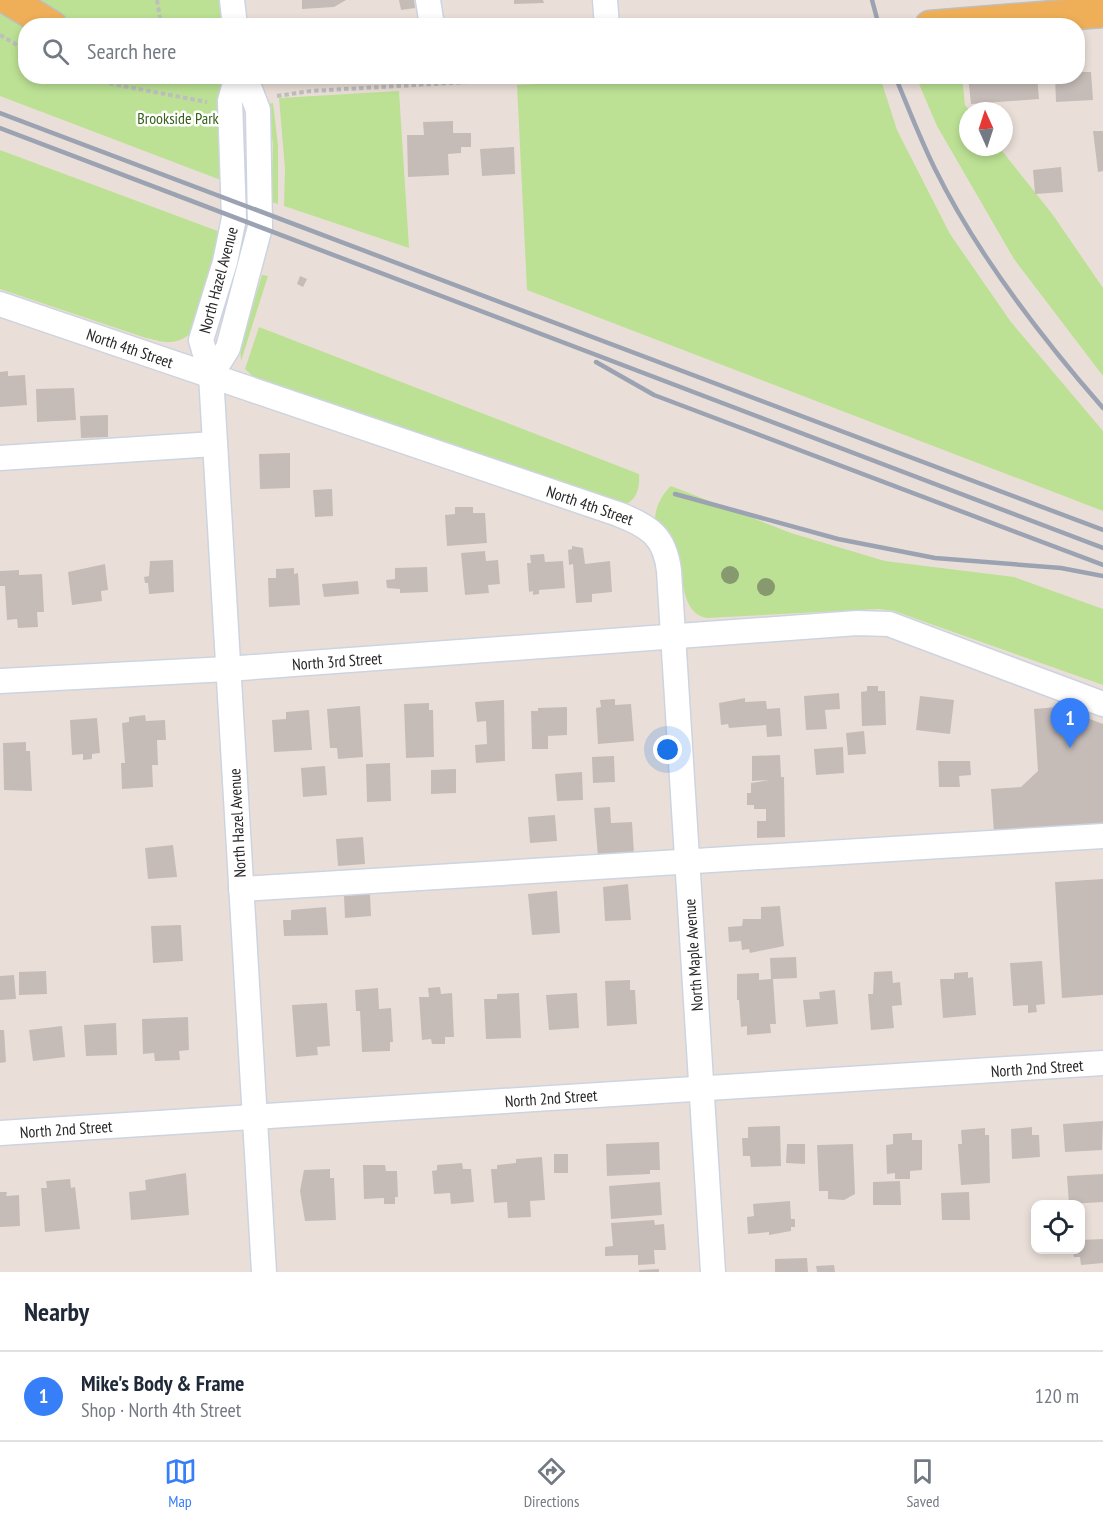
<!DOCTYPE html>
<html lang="en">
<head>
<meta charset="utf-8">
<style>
	:root { --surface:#fff; --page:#f2f2f3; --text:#1f2937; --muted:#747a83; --line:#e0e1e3; --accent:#367ff8 }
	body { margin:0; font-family:"PT Sans Narrow",sans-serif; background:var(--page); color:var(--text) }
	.controls { position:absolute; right:18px; bottom:18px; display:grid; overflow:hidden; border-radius:12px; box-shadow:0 3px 9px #0003 }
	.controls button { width:54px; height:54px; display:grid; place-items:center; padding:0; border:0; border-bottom:2px solid var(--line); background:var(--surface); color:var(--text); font:30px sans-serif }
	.compass { position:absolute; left:959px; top:102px; width:54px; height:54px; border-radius:50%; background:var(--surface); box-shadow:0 3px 9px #0003; rotate:357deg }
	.you { position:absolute; left:668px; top:750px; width:21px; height:21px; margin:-15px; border:4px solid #fff; border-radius:50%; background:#1a73e8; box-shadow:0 0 0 9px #1a73e833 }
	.badge { display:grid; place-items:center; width:39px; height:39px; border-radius:50%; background:var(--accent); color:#fff; font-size:20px; font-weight:700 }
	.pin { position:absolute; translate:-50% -50px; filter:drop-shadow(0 2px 3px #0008) }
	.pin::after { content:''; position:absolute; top:32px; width:21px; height:18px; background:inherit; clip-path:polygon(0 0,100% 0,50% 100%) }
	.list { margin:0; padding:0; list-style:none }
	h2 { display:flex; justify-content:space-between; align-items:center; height:78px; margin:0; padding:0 24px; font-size:26px }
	h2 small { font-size:20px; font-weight:400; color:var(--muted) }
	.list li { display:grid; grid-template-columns:39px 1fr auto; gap:18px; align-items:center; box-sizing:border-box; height:90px; padding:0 24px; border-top:2px solid var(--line) }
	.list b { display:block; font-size:22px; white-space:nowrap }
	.list p { margin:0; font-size:20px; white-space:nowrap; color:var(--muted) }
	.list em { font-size:20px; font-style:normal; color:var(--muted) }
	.icon { flex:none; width:33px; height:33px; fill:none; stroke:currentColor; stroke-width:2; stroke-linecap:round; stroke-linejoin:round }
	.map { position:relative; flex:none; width:1103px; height:1272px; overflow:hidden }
	.search { position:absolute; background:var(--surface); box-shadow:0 3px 9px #0003; left:18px; right:18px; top:18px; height:66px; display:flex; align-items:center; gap:15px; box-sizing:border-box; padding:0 21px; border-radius:24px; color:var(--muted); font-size:22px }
	.sheet { height:168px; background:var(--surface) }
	nav { display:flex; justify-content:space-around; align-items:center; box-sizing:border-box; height:84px; border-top:2px solid var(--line); background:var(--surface); font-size:16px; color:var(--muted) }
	nav a { display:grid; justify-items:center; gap:3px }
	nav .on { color:var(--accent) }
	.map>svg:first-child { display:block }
	.green { fill:#bce194 }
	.building { fill:#c5bcb8 }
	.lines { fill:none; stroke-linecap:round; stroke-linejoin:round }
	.minor-casing { stroke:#cdd4e0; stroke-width:27 }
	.major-casing { stroke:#bebebe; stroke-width:33 }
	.path { stroke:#bebebe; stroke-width:4; stroke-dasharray:4.5 3; stroke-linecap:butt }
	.minor { stroke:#fff; stroke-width:24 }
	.major { stroke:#efaf58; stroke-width:30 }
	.rail { stroke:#9ba2b1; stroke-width:4.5 }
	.tree { fill:#879a6f }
	.labels { text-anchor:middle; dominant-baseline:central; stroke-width:5; stroke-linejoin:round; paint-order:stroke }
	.park-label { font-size:16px; fill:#366119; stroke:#fff }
	.street-label { font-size:16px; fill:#272727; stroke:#fff }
</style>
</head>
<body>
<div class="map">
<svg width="1103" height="1272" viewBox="0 0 1103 1272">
	<rect width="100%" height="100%" fill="#eadfd8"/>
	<!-- green -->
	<g class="green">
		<polygon points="0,0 219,0 223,25 26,26 26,76 223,77 221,103 226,182 0,96"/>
		<polygon points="680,76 880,77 897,130 950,234 1011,322 1103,431 1103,511 527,290 517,85"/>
		<polygon points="916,77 962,77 965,105 970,111 968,147 999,147 1053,215 1103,288 1103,376 1014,259 937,126"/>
		<polygon points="399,91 409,248 284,206 285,169 279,98"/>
		<polygon points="273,103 278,145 278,204 271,202 273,145 268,104"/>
		<path d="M0,150L223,233L194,331C175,346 168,343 146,338L0,289Z"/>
		<polygon points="262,275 268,276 241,361 240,348"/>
		<path d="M259,327L639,474C640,487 637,502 622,505L260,383L245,369Z"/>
		<path d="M671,486L791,533L885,561L1014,577L1103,609V685L894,611L879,609L707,618C680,613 684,576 678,555C674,541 666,529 655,520C655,508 662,494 671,486Z"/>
	</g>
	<!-- building -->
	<g class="building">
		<polygon points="302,0 346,0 334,7 302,9"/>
		<polygon points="399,0 414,0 415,8 401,10"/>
		<polygon points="514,0 543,0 544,3 514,4"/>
		<polygon points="1078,72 1091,72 1093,100 1056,102 1055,76 1078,76"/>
		<polygon points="968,76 1037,76 1039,99 971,104"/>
		<polygon points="453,121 453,133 471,133 471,147 461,147 461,153 448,154 449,175 408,177 407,135 424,135 423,122"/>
		<polygon points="1093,131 1103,131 1103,171 1098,172"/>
		<polygon points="514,147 515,174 482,176 480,149"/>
		<polygon points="1061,167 1063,192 1035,194 1033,170"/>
		<polygon points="300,276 307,279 303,287 297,284"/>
		<polygon points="8,371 8,376 25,375 27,405 0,407 0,372"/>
		<polygon points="74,388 76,420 37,422 36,389"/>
		<polygon points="108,415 108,437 81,438 80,416"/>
		<polygon points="290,453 290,488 260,489 259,454"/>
		<polygon points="332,489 333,516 315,517 313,490"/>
		<polygon points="455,507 473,507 473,513 485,513 487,543 447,546 445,515 455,514"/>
		<polygon points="572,546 583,548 585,564 610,561 612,592 592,594 592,602 576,603 573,564 569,565 568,550 572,549"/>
		<polygon points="485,551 486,561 498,560 500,584 488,585 489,593 465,595 461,553"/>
		<polygon points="544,554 545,562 563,561 565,588 539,590 539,594 533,595 533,591 529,592 527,563 531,563 530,555"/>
		<polygon points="173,560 174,592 149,594 148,583 145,583 144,577 149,576 150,561"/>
		<polygon points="105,564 108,590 101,591 102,601 72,605 68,572"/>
		<polygon points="427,567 428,592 400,593 400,589 387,588 386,580 395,579 395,568"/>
		<polygon points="294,568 294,574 298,573 300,605 269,607 268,578 276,578 276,569"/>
		<polygon points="19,570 19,575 42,574 44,612 37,612 38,627 18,628 17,619 7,620 5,586 0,586 0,571"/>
		<polygon points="358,581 359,594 324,597 322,584"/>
		<polygon points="867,686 878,686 878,691 885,691 886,725 862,726 861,692 867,691"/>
		<polygon points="839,693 840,709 825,710 827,729 806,730 804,696"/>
		<polygon points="920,696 954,700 950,734 916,730"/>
		<polygon points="745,698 745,702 766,701 767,709 780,708 782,736 767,737 766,725 729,728 728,724 721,725 719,703"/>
		<polygon points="615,699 615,705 631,704 634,741 598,744 596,708 601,707 600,700"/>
		<polygon points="504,700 505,761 476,763 475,745 487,744 486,721 477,722 475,702"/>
		<polygon points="429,703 429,710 433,710 434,757 406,758 404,704"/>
		<polygon points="360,706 363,757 338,759 337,748 330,748 327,709"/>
		<polygon points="567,707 567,735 548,736 548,749 532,749 531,711 538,711 538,708"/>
		<polygon points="1058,707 1103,724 1103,826 994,833 991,789 1021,787 1038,771 1034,709"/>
		<polygon points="309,710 312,750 274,752 272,720 286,719 286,712"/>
		<polygon points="145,715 146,721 165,720 166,740 157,740 158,765 152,765 153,787 122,789 121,763 125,763 122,723 129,722 129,717"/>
		<polygon points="97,718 100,753 92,754 92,759 83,760 83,754 72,755 70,720"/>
		<polygon points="864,731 866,754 848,755 846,733"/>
		<polygon points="26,742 26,751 30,751 32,791 4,790 3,743"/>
		<polygon points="843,747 844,773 816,775 814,749"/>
		<polygon points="780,755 781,777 784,777 785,837 757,838 757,821 766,821 766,809 754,809 754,805 747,805 747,793 751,793 751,783 770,780 752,781 752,756"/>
		<polygon points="614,756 615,782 593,783 592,757"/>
		<polygon points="938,761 970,761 971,775 959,776 960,787 939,787"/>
		<polygon points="390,763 391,801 367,802 366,764"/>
		<polygon points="325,766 327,795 303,797 301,768"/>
		<polygon points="456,769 456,793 431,794 431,770"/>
		<polygon points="582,772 583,800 557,801 555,774"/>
		<polygon points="610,807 611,823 632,822 634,854 598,857 594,808"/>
		<polygon points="555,815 557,841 530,843 528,817"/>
		<polygon points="363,837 365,864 338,866 336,839"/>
		<polygon points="173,845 177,877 148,879 145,848"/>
		<polygon points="1103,879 1103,995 1062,998 1055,882"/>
		<polygon points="628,884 631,920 605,921 603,887"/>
		<polygon points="557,891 560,933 532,935 528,894"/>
		<polygon points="370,894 371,916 345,918 344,896"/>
		<polygon points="780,906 784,946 750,953 749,949 742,950 741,941 729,942 728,927 742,926 743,919 761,919 761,907"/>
		<polygon points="326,907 328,935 284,936 283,920 291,920 291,910"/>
		<polygon points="181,925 183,961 153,963 151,926"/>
		<polygon points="796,957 797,978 773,979 776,1024 770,1024 771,1033 747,1035 747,1026 741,1027 739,1000 737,1000 737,974 759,973 759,980 771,979 770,958"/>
		<polygon points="1042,961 1045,1004 1036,1005 1037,1012 1028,1013 1028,1005 1013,1006 1010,963"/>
		<polygon points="46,971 47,994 19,995 19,972"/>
		<polygon points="892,971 893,983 900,982 902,1005 892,1006 894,1028 871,1030 868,994 873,994 874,972"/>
		<polygon points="968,972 968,978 973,977 976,1015 943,1018 940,979 954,979 954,973"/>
		<polygon points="14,975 16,999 0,1000 0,976"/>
		<polygon points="630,980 630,990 635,990 637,1024 607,1026 605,981"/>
		<polygon points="440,987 441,994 452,993 454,1037 445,1037 445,1044 432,1044 431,1039 422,1040 419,997 429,997 428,988"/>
		<polygon points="378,988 379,1009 391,1008 393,1042 390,1042 390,1051 362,1052 360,1011 356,1011 355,990"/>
		<polygon points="835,990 838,1024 806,1027 803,1000 820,999 819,992"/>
		<polygon points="519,993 521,1038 486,1039 484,999 497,999 497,994"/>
		<polygon points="577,993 579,1028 549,1030 546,995"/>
		<polygon points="327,1003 330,1046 317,1047 318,1055 296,1057 292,1005"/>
		<polygon points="188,1017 189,1050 179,1051 180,1060 155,1061 154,1053 143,1054 142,1019"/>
		<polygon points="116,1023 117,1055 86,1056 84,1025"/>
		<polygon points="62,1026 65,1057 33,1061 29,1030"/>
		<polygon points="0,1030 4,1030 6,1062 0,1063"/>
		<polygon points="1103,1121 1102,1150 1065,1152 1063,1124"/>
		<polygon points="780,1126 781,1166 751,1167 750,1156 743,1156 742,1138 748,1138 748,1127"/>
		<polygon points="1032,1127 1032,1135 1039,1135 1040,1157 1012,1159 1011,1129"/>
		<polygon points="985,1128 985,1135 989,1135 990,1183 961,1185 958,1144 962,1144 961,1130"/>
		<polygon points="912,1133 912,1140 922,1140 922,1170 910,1171 910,1179 895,1179 895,1173 887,1174 886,1145 893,1144 893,1134"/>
		<polygon points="659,1142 660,1170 650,1170 650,1174 607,1176 606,1144"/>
		<polygon points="787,1144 805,1144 805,1164 786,1163"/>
		<polygon points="853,1144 855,1194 844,1200 828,1199 828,1191 819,1191 817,1145"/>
		<rect x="554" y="1154" width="14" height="19"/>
		<polygon points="542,1157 545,1200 530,1201 531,1217 508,1218 507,1202 494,1203 491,1169 497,1169 497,1165 516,1163 516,1159"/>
		<polygon points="462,1163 463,1169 471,1169 474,1202 451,1204 450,1193 434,1194 432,1171 437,1170 437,1165"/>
		<polygon points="363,1165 385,1165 386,1171 397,1171 398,1197 395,1197 395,1204 384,1204 384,1198 364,1199"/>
		<polygon points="330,1169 330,1178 334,1178 336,1220 305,1221 300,1191 304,1170"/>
		<polygon points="186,1173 189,1215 131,1220 129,1192 146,1190 145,1180"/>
		<polygon points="1103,1174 1103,1202 1069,1204 1067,1176"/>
		<polygon points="70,1179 71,1188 75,1187 80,1229 45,1232 41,1188 47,1188 46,1181"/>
		<polygon points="900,1181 901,1205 873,1205 873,1182"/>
		<polygon points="660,1182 662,1215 611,1219 609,1186"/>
		<polygon points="0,1192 7,1192 6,1196 19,1195 20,1226 0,1227"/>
		<polygon points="969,1192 970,1220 942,1220 941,1193"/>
		<polygon points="790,1201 791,1219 795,1219 795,1227 791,1227 791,1231 769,1235 769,1232 748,1234 747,1217 754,1216 753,1204"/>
		<polygon points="654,1220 655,1225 664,1224 666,1250 654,1250 655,1264 638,1265 638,1255 605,1256 605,1247 613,1246 611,1223"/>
		<polygon points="1103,1239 1103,1263 1081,1265 1080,1257 1074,1257 1073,1250 1080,1250 1080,1240"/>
		<polygon points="807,1258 808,1272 775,1272 775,1259"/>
		<polygon points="834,1265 835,1272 817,1272 816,1266"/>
		<polygon points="659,1269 659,1272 639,1272 639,1270"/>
	</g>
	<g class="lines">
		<defs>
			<g id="minor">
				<polyline points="232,0 235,26"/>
				<polyline points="428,0 432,26"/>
				<polyline points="605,0 607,26"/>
				<polyline points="237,76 230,101 234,218 225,262 201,340 211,375 264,1272"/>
				<path d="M0,304L618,514C649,526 665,536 669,571L713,1272"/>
				<polyline points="211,375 228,348 260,227 258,110 245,76"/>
				<polyline points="0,458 214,444"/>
				<polyline points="0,681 227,669 857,623 889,624 1103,704"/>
				<polyline points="241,889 1103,836"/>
				<polyline points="0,1133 1103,1063"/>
			</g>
			<g id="major">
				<polyline points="9,0 52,26"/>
				<polyline points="930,26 1103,12"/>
			</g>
		</defs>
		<!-- minor casing -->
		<use href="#minor" class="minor-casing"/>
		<!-- major casing -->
		<use href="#major" class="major-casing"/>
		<!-- path -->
		<g class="path">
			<polyline points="157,0 161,24"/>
			<polyline points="0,35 26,50"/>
			<polyline points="88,76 112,84 207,102"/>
			<polyline points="277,96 311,91 574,76"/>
		</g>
		<!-- minor -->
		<use href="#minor" class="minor"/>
		<!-- major -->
		<use href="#major" class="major"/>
		<!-- rail -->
		<g class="rail">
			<polyline points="872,0 879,26"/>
			<path d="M895,76C908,107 920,139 935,169C977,254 1041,337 1103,408"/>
			<polyline points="0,113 1103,530"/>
			<polyline points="0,128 1103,548"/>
			<polyline points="596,362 654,395 1103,565"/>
			<polyline points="675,494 838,539 935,558 1061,568 1103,576"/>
		</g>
	</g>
	<!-- trees -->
	<g class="tree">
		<circle cx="730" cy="575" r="9"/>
		<circle cx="766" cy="587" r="9"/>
	</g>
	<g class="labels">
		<!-- park labels -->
		<g class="park-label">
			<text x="178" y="118">Brookside Park</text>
		</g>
		<!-- street labels -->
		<g class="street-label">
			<text transform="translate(218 280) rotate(-75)">North Hazel Avenue</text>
			<text transform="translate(130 348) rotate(19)">North 4th Street</text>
			<text transform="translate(590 505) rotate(19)">North 4th Street</text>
			<text transform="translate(337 661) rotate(-4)">North 3rd Street</text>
			<text transform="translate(237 823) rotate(-93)">North Hazel Avenue</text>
			<text transform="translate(693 955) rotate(-94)">North Maple Avenue</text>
			<text transform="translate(1037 1068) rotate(-4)">North 2nd Street</text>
			<text transform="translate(551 1098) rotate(-4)">North 2nd Street</text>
			<text transform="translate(66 1129) rotate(-4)">North 2nd Street</text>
		</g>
	</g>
</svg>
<div class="controls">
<button><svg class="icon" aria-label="locate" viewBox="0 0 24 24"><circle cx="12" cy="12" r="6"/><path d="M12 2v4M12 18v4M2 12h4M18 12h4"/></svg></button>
</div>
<svg class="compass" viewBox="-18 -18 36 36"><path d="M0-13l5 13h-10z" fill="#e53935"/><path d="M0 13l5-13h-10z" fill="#747a83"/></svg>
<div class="you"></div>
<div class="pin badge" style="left:1070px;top:748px">1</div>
<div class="search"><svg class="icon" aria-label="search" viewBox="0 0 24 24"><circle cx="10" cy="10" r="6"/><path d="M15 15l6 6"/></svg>Search here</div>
</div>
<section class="sheet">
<h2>Nearby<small></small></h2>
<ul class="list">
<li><span class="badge">1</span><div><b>Mike's Body &amp; Frame</b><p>Shop · North 4th Street</p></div><em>120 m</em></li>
</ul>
</section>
<nav>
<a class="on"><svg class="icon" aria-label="map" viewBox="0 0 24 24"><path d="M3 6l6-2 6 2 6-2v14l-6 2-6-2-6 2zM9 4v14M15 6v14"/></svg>Map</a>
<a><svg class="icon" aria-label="directions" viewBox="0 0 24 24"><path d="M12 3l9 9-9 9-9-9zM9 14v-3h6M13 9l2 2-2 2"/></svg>Directions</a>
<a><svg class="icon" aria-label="saved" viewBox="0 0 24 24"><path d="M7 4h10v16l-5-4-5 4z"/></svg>Saved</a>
</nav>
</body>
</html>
